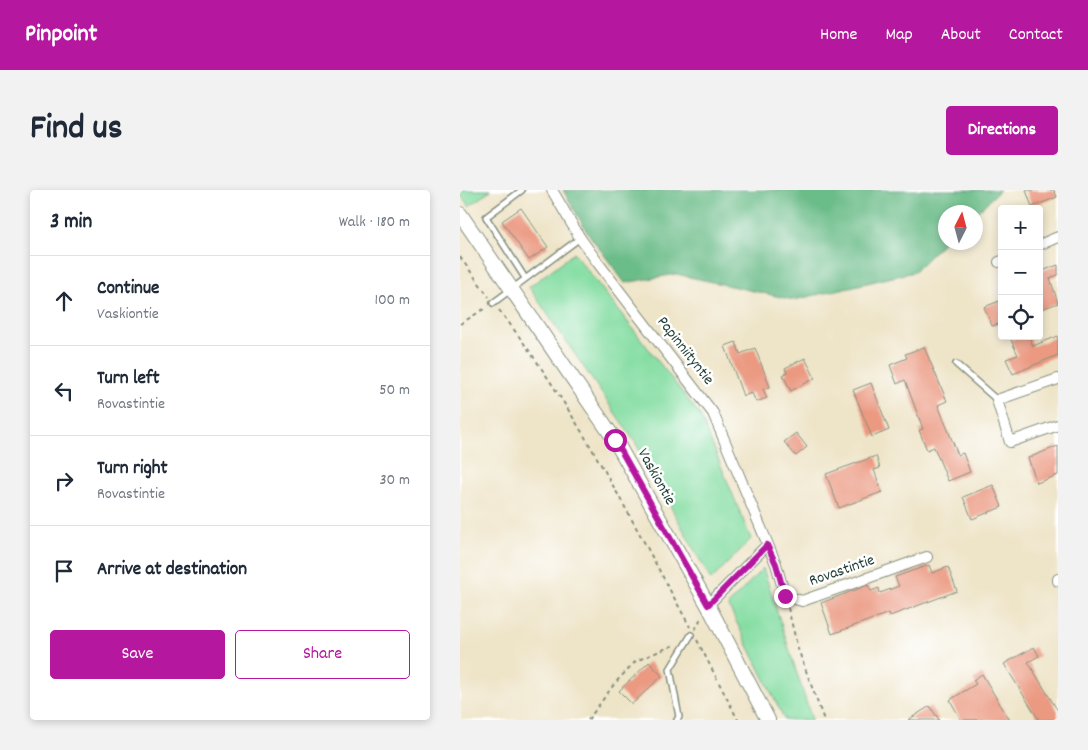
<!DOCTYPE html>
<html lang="en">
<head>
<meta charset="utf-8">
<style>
	:root { --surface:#fff; --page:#f2f2f3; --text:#1f2937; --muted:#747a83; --line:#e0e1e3; --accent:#b5179e }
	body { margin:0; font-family:Dekko,sans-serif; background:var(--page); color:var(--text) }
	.controls { position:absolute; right:15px; top:15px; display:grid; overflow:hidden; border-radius:5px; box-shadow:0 2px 8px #0003 }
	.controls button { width:45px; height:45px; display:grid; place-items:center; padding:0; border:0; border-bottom:1px solid var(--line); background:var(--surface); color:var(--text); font:25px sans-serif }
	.compass { position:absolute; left:478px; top:15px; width:45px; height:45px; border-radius:50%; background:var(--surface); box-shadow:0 2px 8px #0003; rotate:6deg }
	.stop { position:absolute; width:15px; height:15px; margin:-11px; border:4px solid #b5179e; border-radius:50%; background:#fff }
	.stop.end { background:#b5179e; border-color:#fff; box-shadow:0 1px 5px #0008 }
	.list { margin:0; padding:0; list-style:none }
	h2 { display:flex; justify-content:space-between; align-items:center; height:65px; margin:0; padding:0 20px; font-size:21px }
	h2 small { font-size:16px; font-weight:400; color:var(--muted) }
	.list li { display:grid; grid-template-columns:32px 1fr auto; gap:15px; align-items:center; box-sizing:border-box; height:90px; padding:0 20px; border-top:1px solid var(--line) }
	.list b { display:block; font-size:19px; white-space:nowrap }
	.list p { margin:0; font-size:16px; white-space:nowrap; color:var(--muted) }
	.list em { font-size:16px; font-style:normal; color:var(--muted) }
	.actions { display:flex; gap:10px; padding:15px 20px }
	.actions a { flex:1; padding:11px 0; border:1px solid var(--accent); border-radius:5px; text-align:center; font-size:18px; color:var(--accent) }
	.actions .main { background:var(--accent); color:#fff }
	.icon { flex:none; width:28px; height:28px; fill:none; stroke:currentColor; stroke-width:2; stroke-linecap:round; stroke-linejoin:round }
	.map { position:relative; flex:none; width:598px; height:530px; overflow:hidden; border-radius:5px }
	header { display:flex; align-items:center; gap:30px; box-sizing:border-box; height:70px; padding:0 25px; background:var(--accent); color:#fff }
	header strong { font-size:24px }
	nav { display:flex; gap:28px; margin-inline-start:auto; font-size:18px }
	.intro { display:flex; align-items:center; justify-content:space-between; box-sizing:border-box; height:120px; padding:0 30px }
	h1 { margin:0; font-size:35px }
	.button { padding:12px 22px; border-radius:5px; background:var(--accent); color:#fff; font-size:18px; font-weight:700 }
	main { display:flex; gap:30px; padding:0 30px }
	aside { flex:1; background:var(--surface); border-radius:5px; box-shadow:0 2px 8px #0003 }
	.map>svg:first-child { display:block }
	.green { fill:#84dda2; stroke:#528d6b }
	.forest { fill:#6bbc88; stroke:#457c5e }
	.building { fill:#eb9981 }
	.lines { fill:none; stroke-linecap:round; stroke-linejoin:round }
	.lane-casing { stroke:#86907e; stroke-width:8 }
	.street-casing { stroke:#86907e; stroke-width:12 }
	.secondary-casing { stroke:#86907e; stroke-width:16 }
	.path { stroke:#86907e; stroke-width:2; stroke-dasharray:4 4; stroke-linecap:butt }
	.lane { stroke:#fff; stroke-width:5 }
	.street { stroke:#fff; stroke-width:10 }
	.secondary { stroke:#fff; stroke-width:14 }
	.route { stroke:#b5179e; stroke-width:6 }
	.labels { text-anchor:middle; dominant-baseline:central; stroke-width:5; stroke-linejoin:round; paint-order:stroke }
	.street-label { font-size:16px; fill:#1f3d34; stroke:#fff }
</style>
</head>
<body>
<header>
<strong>Pinpoint</strong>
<nav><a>Home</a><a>Map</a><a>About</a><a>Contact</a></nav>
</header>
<div class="intro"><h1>Find us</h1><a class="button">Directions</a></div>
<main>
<aside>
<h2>3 min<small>Walk · 180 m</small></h2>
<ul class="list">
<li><svg class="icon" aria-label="ahead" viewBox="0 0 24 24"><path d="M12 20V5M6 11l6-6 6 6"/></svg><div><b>Continue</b><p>Vaskiontie</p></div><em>100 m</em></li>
<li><svg class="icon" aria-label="left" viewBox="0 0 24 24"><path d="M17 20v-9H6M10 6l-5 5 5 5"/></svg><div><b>Turn left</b><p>Rovastintie</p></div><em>50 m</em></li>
<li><svg class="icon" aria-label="right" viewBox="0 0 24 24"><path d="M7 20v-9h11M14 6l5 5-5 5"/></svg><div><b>Turn right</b><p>Rovastintie</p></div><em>30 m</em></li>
<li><svg class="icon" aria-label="arrive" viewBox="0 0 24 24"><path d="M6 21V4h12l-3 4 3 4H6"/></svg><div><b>Arrive at destination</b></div></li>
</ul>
<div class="actions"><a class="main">Save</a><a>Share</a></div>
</aside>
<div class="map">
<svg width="598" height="530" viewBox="0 0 598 530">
	<rect width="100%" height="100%" fill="#fff"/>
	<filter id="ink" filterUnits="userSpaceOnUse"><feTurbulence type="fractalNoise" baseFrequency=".02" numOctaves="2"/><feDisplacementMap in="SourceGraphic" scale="10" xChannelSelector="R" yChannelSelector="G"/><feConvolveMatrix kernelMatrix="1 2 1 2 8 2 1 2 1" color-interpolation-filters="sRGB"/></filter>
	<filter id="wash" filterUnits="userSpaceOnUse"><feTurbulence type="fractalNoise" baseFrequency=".0096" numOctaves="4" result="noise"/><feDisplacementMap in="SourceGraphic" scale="20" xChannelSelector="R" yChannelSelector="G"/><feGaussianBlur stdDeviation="1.12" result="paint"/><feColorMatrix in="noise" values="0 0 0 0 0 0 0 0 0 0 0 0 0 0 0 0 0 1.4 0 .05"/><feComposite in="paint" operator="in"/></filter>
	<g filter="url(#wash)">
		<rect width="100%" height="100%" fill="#eee4c8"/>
		<!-- green -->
		<g class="green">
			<polygon points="0,0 31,0 9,16 0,4"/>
			<polygon points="114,63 240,225 291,349 251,390 175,252 69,97"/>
			<polygon points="303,378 352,530 325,530 268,415"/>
		</g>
		<!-- forest -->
		<polygon class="forest" points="103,0 540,0 516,23 486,22 485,51 454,82 334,110 216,84 165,93 127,42"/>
		<g id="blocks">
			<!-- building -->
			<g class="building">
				<polygon points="566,0 594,0 597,7 572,17"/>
				<polygon points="61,18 88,57 69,70 42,31"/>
				<polygon points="598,75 598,85 590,88 598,113 579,120 579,82"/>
				<polygon points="542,110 542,133 532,136 524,117"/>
				<polygon points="560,146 569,146 573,156 598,146 598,165 553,184 546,169 558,165 551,150"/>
				<polygon points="276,152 280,164 295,158 310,197 303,199 307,208 296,212 292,203 283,206 265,156"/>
				<polygon points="464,157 487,211 478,215 498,265 503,263 510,282 488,291 474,257 467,260 459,240 463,239 445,190 437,194 430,175 447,168 445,164"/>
				<polygon points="345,168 355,188 331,201 323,185 327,183 325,178"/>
				<polygon points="411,193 429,240 412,247 393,200"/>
				<polygon points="336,243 347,257 336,266 324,252"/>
				<polygon points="598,256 598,285 577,293 568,268"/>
				<polygon points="416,266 420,278 414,280 422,302 379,318 366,284"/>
				<polygon points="533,295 542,317 512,329 503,307"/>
				<polygon points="469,375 472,383 488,377 497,401 430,426 429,423 372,444 361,413 408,395 411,401 419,398 420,403 439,396 435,387"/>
				<polygon points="574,457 579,466 568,472 598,521 598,530 579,530 544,474"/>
				<polygon points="189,472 202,486 172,514 159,501"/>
				<polygon points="522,484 541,516 550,530 501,530 490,510 516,494 513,490"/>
				<polygon points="470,516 479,530 448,530"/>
			</g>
		</g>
	</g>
	<g filter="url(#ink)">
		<use href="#blocks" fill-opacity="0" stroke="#86907e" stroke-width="1"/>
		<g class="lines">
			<defs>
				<g id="lane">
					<polyline points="62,0 26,27 65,88"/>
					<polyline points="33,113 120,48"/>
					<polyline points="496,174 537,210"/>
					<polyline points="217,530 219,527 210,479 231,445"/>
				</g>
				<g id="street">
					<polyline points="92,0 120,48 138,73 253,223 316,374 325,406 342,411 467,367"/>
					<polyline points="579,55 598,47"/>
					<polyline points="539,72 542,71"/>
					<polyline points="598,189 537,210 550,252 598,235"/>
					<polyline points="598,389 598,391"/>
					<polyline points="248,415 307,355"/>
				</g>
				<polyline id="secondary" points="0,24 155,250 248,415 308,530"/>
			</defs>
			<!-- lane casing -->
			<use href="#lane" class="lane-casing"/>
			<!-- street casing -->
			<use href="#street" class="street-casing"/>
			<!-- secondary casing -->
			<use href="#secondary" class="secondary-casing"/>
			<!-- path -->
			<g class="path">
				<polyline points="0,67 29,107"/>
				<path d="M39,120C115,217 171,329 230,437"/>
				<polyline points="0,134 27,117"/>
				<polyline points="328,418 338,459 364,530"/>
				<polyline points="235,440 241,428"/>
				<polyline points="237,450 278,530"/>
				<polyline points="128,530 155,493 176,471 214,455"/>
			</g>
			<!-- lane -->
			<use href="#lane" class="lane"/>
			<!-- street -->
			<use href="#street" class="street"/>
			<!-- secondary -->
			<use href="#secondary" class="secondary"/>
		</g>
	</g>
	<g class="lines" filter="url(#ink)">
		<!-- route -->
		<polyline class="route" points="155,250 248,415 307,355 316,374 325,406"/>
	</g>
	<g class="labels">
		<!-- street labels -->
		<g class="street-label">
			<text transform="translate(225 161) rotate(52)">Papinniityntie</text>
			<text transform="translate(196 287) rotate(61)">Vaskiontie</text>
			<text transform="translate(382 381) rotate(-19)">Rovastintie</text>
		</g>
	</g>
</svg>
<div class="controls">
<button>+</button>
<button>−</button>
<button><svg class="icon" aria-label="locate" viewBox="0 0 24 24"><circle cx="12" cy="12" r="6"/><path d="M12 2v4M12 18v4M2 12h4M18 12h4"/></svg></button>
</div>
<svg class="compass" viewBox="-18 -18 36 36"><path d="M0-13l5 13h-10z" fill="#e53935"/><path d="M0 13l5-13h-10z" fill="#747a83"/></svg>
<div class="stop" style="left:155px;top:250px"></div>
<div class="stop end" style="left:325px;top:406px"></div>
</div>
</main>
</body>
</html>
